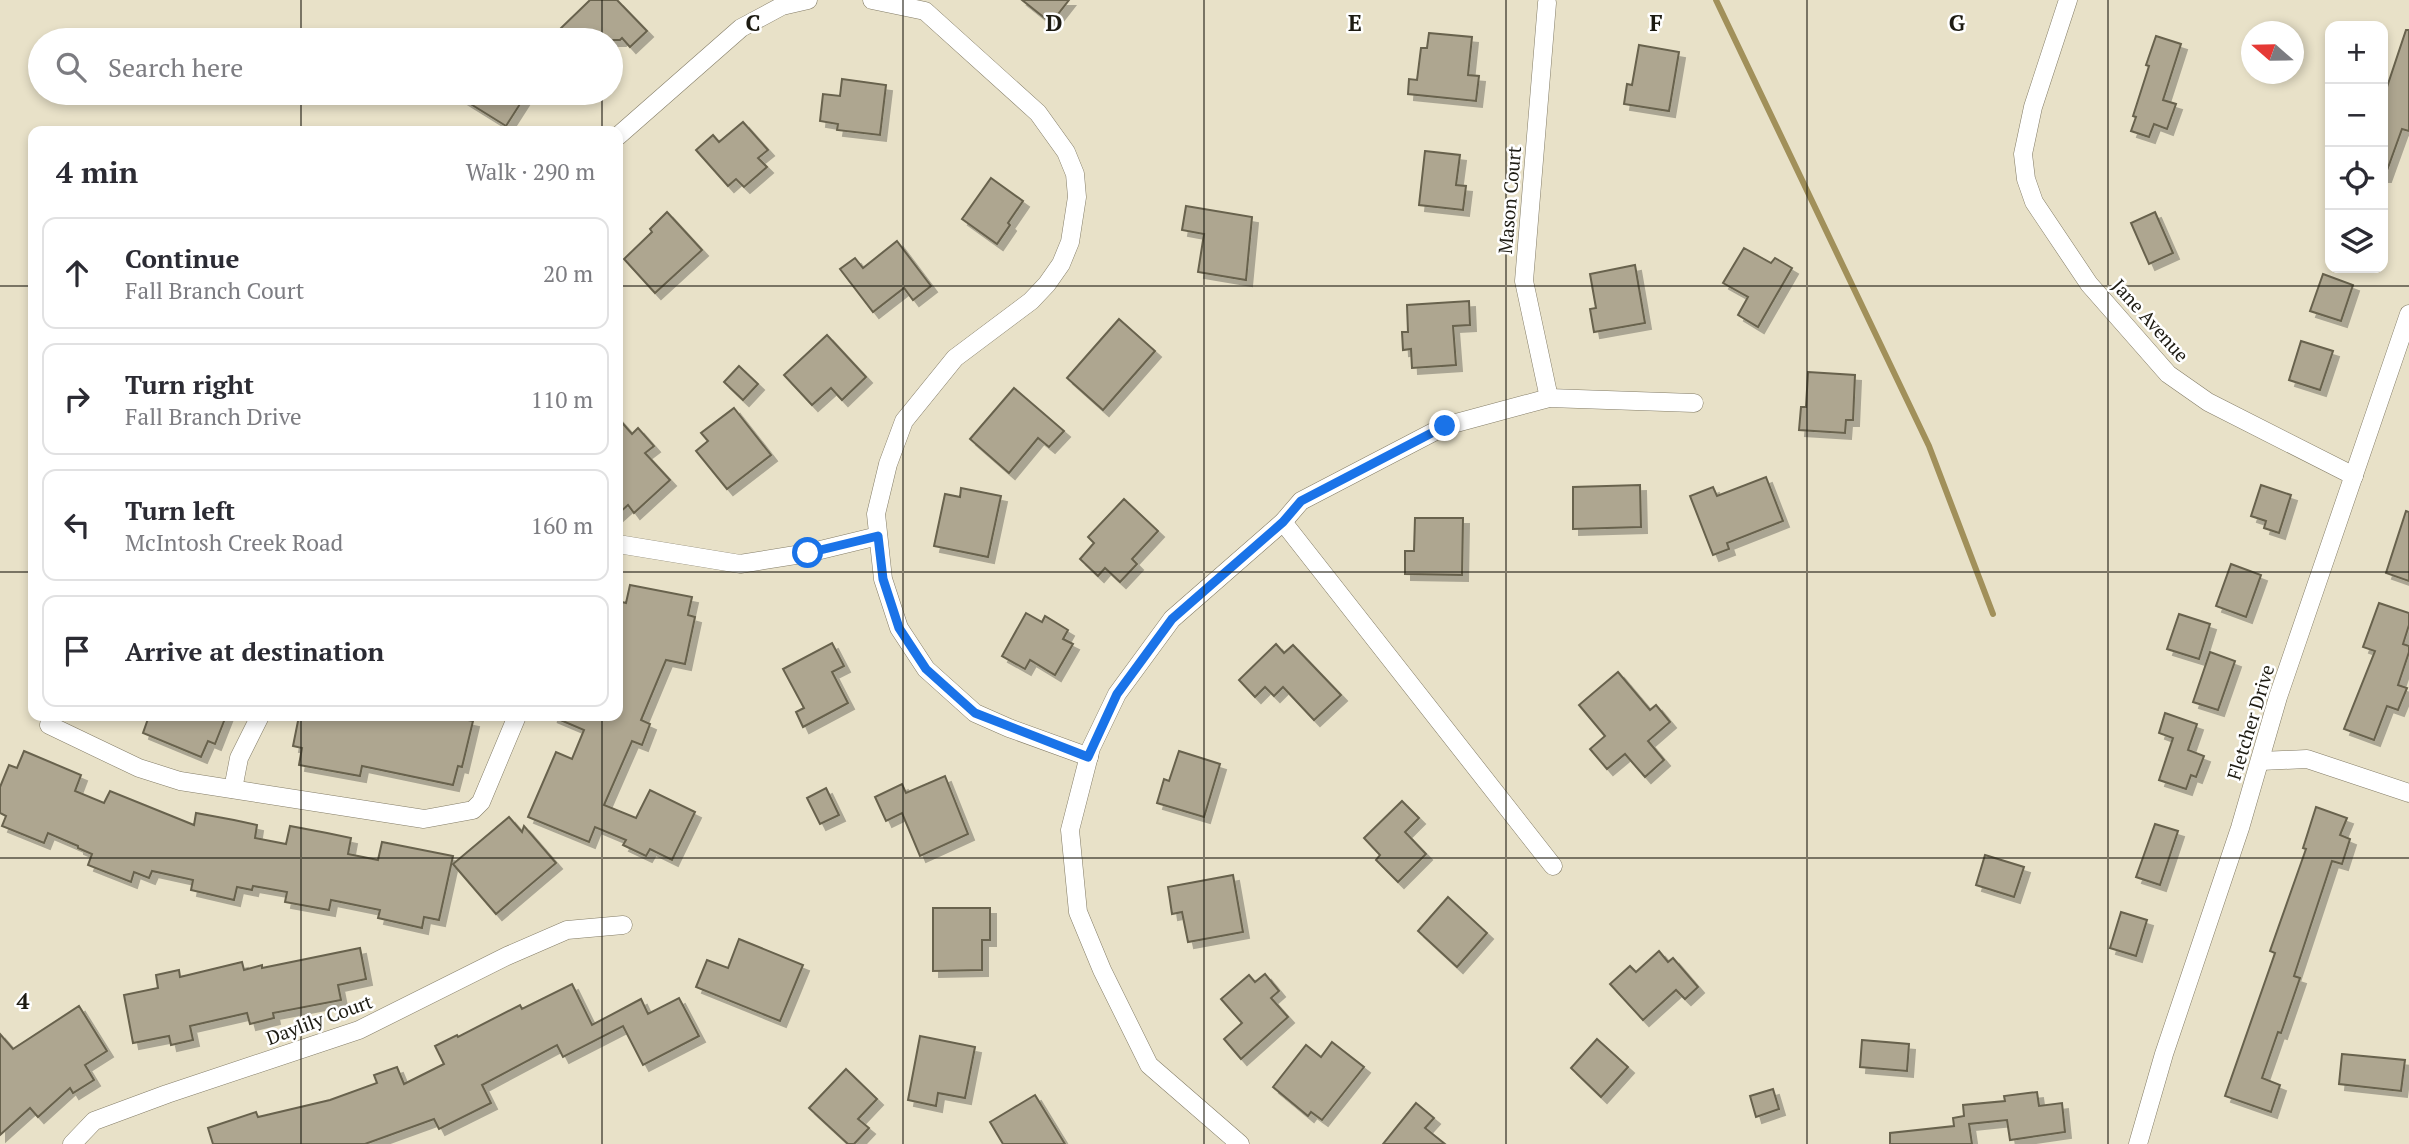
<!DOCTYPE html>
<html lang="en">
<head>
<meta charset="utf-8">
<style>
	:root { --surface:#fff; --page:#f7f7f7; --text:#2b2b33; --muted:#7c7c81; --line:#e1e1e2 }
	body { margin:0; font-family:"PT Serif",serif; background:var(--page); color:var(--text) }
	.controls { position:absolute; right:21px; top:21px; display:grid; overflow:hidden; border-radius:14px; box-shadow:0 4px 10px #0003 }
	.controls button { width:63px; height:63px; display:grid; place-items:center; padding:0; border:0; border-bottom:2px solid var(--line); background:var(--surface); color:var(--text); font:35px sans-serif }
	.compass { position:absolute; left:2241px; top:21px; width:63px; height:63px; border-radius:50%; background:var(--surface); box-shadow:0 4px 10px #0003; rotate:290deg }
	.stop { position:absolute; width:21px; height:21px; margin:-16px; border:5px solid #1a73e8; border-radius:50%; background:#fff }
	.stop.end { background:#1a73e8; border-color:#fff; box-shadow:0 2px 7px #0008 }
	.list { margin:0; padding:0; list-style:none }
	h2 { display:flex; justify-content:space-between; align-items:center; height:91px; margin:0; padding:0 28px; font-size:30px }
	h2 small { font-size:23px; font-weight:400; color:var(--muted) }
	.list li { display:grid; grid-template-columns:46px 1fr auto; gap:21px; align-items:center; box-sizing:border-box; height:112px; margin:0 14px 14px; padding:0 14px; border:2px solid var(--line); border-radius:14px }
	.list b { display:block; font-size:26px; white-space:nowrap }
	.list p { margin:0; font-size:23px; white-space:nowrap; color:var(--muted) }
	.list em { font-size:23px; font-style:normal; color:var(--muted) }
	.icon { flex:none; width:38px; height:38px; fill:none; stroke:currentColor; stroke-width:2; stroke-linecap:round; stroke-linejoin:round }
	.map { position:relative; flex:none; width:2409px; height:1144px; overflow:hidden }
	.search { position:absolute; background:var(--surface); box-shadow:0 4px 10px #0003; left:28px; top:28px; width:595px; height:77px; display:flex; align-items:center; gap:18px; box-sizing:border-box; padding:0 24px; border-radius:38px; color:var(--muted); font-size:26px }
	.panel { position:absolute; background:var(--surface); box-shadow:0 4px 10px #0003; left:28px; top:126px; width:595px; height:595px; border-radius:14px }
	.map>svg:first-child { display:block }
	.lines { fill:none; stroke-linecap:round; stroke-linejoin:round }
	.stream { stroke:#a1905a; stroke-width:6 }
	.building { fill:#aea690; stroke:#68624d; stroke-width:2; filter:url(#shadow) }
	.street-casing { stroke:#837c66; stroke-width:19 }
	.street { stroke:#fff; stroke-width:18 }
	.route { stroke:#1a73e8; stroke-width:9 }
	.grid { fill:none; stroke:#1d1b12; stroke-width:2; stroke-opacity:0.55 }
	.labels { text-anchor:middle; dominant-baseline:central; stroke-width:5; stroke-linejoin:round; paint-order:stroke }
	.street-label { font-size:19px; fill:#1d1b12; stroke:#fff }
	.grid-label { font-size:23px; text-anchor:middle; font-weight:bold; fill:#1d1b12; stroke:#fff; stroke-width:5; stroke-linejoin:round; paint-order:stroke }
</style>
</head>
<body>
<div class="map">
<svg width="2409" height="1144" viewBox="0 0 2409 1144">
	<defs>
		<filter id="shadow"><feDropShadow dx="6" dy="6" stdDeviation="0" flood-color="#0004"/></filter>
	</defs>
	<rect width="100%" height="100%" fill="#e8e1c8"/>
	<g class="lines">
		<!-- stream -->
		<polyline class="stream" points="1716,0 1929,446 1993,614"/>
	</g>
	<!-- building -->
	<g class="building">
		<polygon points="590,0 617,0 647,31 630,47 622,38 620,40 569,40 559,30"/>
		<polygon points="1022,0 1069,0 1051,23"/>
		<polygon points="2406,30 2409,30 2409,131 2402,129 2385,176 2383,176 2383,99"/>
		<polygon points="1429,33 1472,37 1468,75 1479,76 1476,101 1408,94 1409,79 1417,80 1421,48 1427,48"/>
		<polygon points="2156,36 2181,44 2163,100 2176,104 2167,129 2154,124 2149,137 2131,131 2136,117 2133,116 2149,66 2146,65"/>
		<polygon points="1639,45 1679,52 1669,111 1624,104 1627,84 1632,85"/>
		<polygon points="842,79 886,85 880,135 837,130 838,124 820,121 823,94 840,96"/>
		<polygon points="453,93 527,93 506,126"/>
		<polygon points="743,122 768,150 758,158 767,167 744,187 736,179 728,186 696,150 713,135 719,142"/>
		<polygon points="1425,151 1460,155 1456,185 1466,186 1463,210 1419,205"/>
		<polygon points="991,178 1023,201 1008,223 1010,225 997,244 962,219"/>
		<polygon points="1186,206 1252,217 1246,280 1198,272 1204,234 1182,230"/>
		<polygon points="667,212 702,250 655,293 624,259 652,232 650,229"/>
		<polygon points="2155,212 2173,253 2149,264 2131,223"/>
		<polygon points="897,241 931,286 913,300 904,288 873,312 840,269 855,258 863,268"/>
		<polygon points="1744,248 1771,263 1775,258 1792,268 1758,327 1738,315 1748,297 1723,283"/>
		<polygon points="1635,265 1645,323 1594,332 1590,309 1596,308 1590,274"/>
		<polygon points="2323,274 2353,285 2341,321 2310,311"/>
		<polygon points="1469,301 1470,325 1453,326 1456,365 1412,368 1411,349 1403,350 1402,332 1408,332 1407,305"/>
		<polygon points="1119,319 1155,351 1103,410 1067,378"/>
		<polygon points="827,335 866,377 842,400 831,388 812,405 784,375"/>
		<polygon points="2301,341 2333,351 2320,390 2289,380"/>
		<polygon points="739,366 758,384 743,400 724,382"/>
		<polygon points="1808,372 1855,375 1853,420 1846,420 1845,433 1799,430 1801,407 1806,407"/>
		<polygon points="1014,388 1064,431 1049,447 1038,438 1009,473 970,439"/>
		<polygon points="734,408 771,455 727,489 696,451 708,441 701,433"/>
		<polygon points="618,418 632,434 638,428 654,446 645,453 670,480 634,513 628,505 618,514"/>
		<polygon points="1766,477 1783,521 1727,543 1729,549 1713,555 1690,496 1713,487 1717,496"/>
		<polygon points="1640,485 1641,527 1573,529 1573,487"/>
		<polygon points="2261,485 2291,495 2279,533 2264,528 2266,521 2251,516"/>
		<polygon points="961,488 1001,496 988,557 934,546 945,494 960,497"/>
		<polygon points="1124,499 1158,531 1132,559 1137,564 1120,582 1105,568 1098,576 1080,559 1094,543 1088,537"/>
		<polygon points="2406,511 2409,512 2409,581 2386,573"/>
		<polygon points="1415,518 1463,518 1462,575 1405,574 1405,551 1414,551"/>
		<polygon points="2231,564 2261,575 2246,617 2216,606"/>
		<polygon points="630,585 692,597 688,615 695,617 685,664 666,660 641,720 650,724 642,745 632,741 604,805 636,818 650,790 695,812 672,860 650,849 646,856 623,845 626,840 595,827 589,842 528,817 556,752 572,759 584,730 551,716 618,716 618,601 626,603"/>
		<polygon points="2379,603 2409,613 2409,625 2403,644 2409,646 2409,652 2398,685 2407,688 2398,710 2387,706 2374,740 2344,729 2375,651 2363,647"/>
		<polygon points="1026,613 1042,622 1045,616 1068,630 1063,639 1073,644 1055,675 1030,660 1025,669 1002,656"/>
		<polygon points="2179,614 2210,624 2199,659 2167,649"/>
		<polygon points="832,643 844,666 832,672 848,703 803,727 796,712 804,708 783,669"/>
		<polygon points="1276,644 1284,653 1293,645 1341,695 1314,720 1283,687 1274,696 1265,687 1255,697 1239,680"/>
		<polygon points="2210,652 2235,661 2218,710 2193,702"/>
		<polygon points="1618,672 1650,710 1656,705 1670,722 1648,741 1664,760 1645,777 1625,754 1607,769 1590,749 1605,736 1579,705"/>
		<polygon points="2165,713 2197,724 2188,750 2204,756 2196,777 2191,775 2186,789 2159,780 2173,738 2159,733"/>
		<polygon points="149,716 226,716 215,744 208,741 201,757 143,733"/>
		<polygon points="299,716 449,716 473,721 462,767 458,766 453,785 362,766 360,776 299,765 302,748 293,746"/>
		<polygon points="24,751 81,775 75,791 104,803 110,791 194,825 196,813 234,820 257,825 255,838 286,844 290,826 327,833 351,838 348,854 378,860 382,842 453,856 439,920 424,917 422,928 378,918 380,910 331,900 329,910 285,902 287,892 253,886 252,890 237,887 234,900 191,890 193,880 152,871 149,878 134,872 131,882 88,865 92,854 78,848 78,846 48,833 44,843 2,826 6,816 0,813 0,787 9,765 17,768"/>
		<polygon points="1179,751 1220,764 1204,817 1157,803 1164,779 1169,781"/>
		<polygon points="945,776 968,834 920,856 902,813 886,821 875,797 902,784 906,793"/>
		<polygon points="826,788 839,815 820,824 807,798"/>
		<polygon points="1402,801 1419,818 1405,832 1426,854 1398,882 1376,860 1380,855 1364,838"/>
		<polygon points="2316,807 2347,818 2340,835 2350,839 2342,864 2332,861 2294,976 2300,978 2281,1033 2278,1032 2262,1078 2280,1085 2271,1112 2225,1096 2275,953 2270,951 2306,849 2303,848"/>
		<polygon points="509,817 522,832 524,826 556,863 496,914 453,864"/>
		<polygon points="2155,824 2178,831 2160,885 2136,877"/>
		<polygon points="1985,855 2024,867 2014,897 1976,885"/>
		<polygon points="1233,875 1243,932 1188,942 1182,912 1172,914 1168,887"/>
		<polygon points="1448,897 1487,933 1457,967 1418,931"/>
		<polygon points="933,908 990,908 990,940 982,940 982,970 933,971"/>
		<polygon points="2121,912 2147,920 2136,956 2110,948"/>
		<polygon points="739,939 803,965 780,1021 696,987 707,960 728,968"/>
		<polygon points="360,948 366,979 338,985 341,1000 273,1013 274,1018 250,1024 247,1013 190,1026 193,1040 171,1045 169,1036 133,1043 124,995 158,988 156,975 179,970 180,977 242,962 244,970 262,965 262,968"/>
		<polygon points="1659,951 1668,962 1673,958 1698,987 1685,999 1676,990 1643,1020 1610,984 1630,966 1636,972"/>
		<polygon points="1265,974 1279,991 1271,998 1288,1017 1241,1059 1224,1039 1242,1023 1221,999 1249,975 1255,982"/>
		<polygon points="572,984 592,1025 641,999 648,1014 679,998 699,1036 643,1065 623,1026 563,1057 557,1045 482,1085 491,1103 439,1129 434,1119 365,1144 213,1144 208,1128 256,1112 258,1117 330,1100 377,1083 374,1075 397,1067 404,1084 444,1064 435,1046 457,1035 458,1037 520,1005 522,1009"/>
		<polygon points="79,1006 107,1051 85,1065 94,1080 73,1093 70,1088 38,1117 30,1108 0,1135 0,1034 13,1049"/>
		<polygon points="920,1036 975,1047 965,1098 938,1093 936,1106 908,1100"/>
		<polygon points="1597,1039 1628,1067 1601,1097 1571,1068"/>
		<polygon points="1862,1040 1909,1044 1907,1071 1860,1067"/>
		<polygon points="1332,1042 1364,1067 1322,1120 1311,1112 1308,1116 1273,1087 1306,1045 1321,1057"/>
		<polygon points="2342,1054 2405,1060 2401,1091 2339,1084"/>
		<polygon points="846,1069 877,1099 858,1119 869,1128 854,1144 848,1144 809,1108"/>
		<polygon points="1773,1089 1779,1109 1756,1117 1750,1096"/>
		<polygon points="2037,1092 2039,1106 2062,1103 2065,1132 2010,1140 2007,1120 1969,1124 1972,1144 1890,1144 1890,1133 1954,1126 1953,1118 1964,1116 1963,1105 2005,1101 2004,1096"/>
		<polygon points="1035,1095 1065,1144 1003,1144 990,1122"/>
		<polygon points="1416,1103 1434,1118 1425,1128 1445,1144 1383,1144"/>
	</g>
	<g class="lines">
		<defs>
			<g id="street">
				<polyline points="872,0 925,11 1038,113 1066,152 1075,174 1077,197 1070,242 1061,264 1047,284 1031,301 955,358 904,421 888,464 876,514 883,579 899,628 926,669 975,713 1009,728 1089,757"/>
				<polyline points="2068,0 2033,107 2023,154 2026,179 2034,202 2089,284 2168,374 2208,402 2354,476"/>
				<polyline points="1547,3 1524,281 1549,398"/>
				<polyline points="618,136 741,28 782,6 808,0"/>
				<polyline points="1283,522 1553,866"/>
				<polyline points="618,544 740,564 808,553 878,536"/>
				<polyline points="49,725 139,768 180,781 424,819 473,810 481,802 517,716"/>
				<polyline points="2261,761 2307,759 2409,793"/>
				<polyline points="233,789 239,758 260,716"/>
				<polyline points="72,1144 94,1121 167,1094 359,1030 507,956 567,930 623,925"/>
				<polyline points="1240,1144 1149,1065 1102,970 1078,912 1070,830 1091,748 1117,694 1172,619 1283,522 1301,501 1445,426 1549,398 1694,403"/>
				<polyline points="2138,1144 2164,1054 2240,828 2278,697 2409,314"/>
			</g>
		</defs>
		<!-- street casing -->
		<use href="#street" class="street-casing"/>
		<!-- street -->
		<use href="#street" class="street"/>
	</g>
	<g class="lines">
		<!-- route -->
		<polyline class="route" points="808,553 878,536 883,579 899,628 926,669 975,713 1088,757 1117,694 1172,619 1283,522 1301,501 1445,426"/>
	</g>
	<!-- grid -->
	<path class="grid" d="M301,0V40M602,0V40M903,0V1144M1204,0V1144M1506,0V1144M1807,0V1144M2108,0V1144M301,93V131M602,93V131M0,286H33M618,286H2409M0,572H33M618,572H2409M301,716V1144M602,716V1144M0,858H2409"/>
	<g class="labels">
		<!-- street labels -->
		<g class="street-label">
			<text transform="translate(1509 200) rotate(-85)">Mason Court</text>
			<text transform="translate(2151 320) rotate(48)">Jane Avenue</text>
			<text transform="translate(2250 722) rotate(-73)">Fletcher Drive</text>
			<text transform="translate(319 1019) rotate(-20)">Daylily Court</text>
		</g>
	</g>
	<g class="grid-label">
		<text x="753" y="31">C</text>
		<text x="1054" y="31">D</text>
		<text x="1355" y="31">E</text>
		<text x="1656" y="31">F</text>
		<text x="1957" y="31">G</text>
		<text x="23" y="1009">4</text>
	</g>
</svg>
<div class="controls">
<button>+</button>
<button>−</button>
<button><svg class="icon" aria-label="locate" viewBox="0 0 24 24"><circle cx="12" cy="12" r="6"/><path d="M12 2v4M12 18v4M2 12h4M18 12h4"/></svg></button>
<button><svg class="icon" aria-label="layers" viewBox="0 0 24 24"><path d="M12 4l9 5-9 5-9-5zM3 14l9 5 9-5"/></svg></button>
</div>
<svg class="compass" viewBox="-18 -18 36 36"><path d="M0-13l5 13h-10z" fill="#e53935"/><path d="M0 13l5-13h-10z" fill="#7c7c81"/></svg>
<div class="stop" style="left:808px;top:553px"></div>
<div class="stop end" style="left:1445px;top:426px"></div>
<div class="search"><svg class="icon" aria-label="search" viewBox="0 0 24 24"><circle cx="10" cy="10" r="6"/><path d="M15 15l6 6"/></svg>Search here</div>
<section class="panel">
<h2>4 min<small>Walk · 290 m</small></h2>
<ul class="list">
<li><svg class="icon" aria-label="ahead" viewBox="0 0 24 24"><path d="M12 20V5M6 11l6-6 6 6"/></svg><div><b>Continue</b><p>Fall Branch Court</p></div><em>20 m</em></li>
<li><svg class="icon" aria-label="right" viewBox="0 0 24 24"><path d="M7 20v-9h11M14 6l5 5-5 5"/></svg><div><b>Turn right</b><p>Fall Branch Drive</p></div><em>110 m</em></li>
<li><svg class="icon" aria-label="left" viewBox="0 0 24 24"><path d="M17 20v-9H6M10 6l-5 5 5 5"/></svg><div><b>Turn left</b><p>McIntosh Creek Road</p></div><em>160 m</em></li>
<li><svg class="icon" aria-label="arrive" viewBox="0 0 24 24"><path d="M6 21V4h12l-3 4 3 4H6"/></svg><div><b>Arrive at destination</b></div></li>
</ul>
</section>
</div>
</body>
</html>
